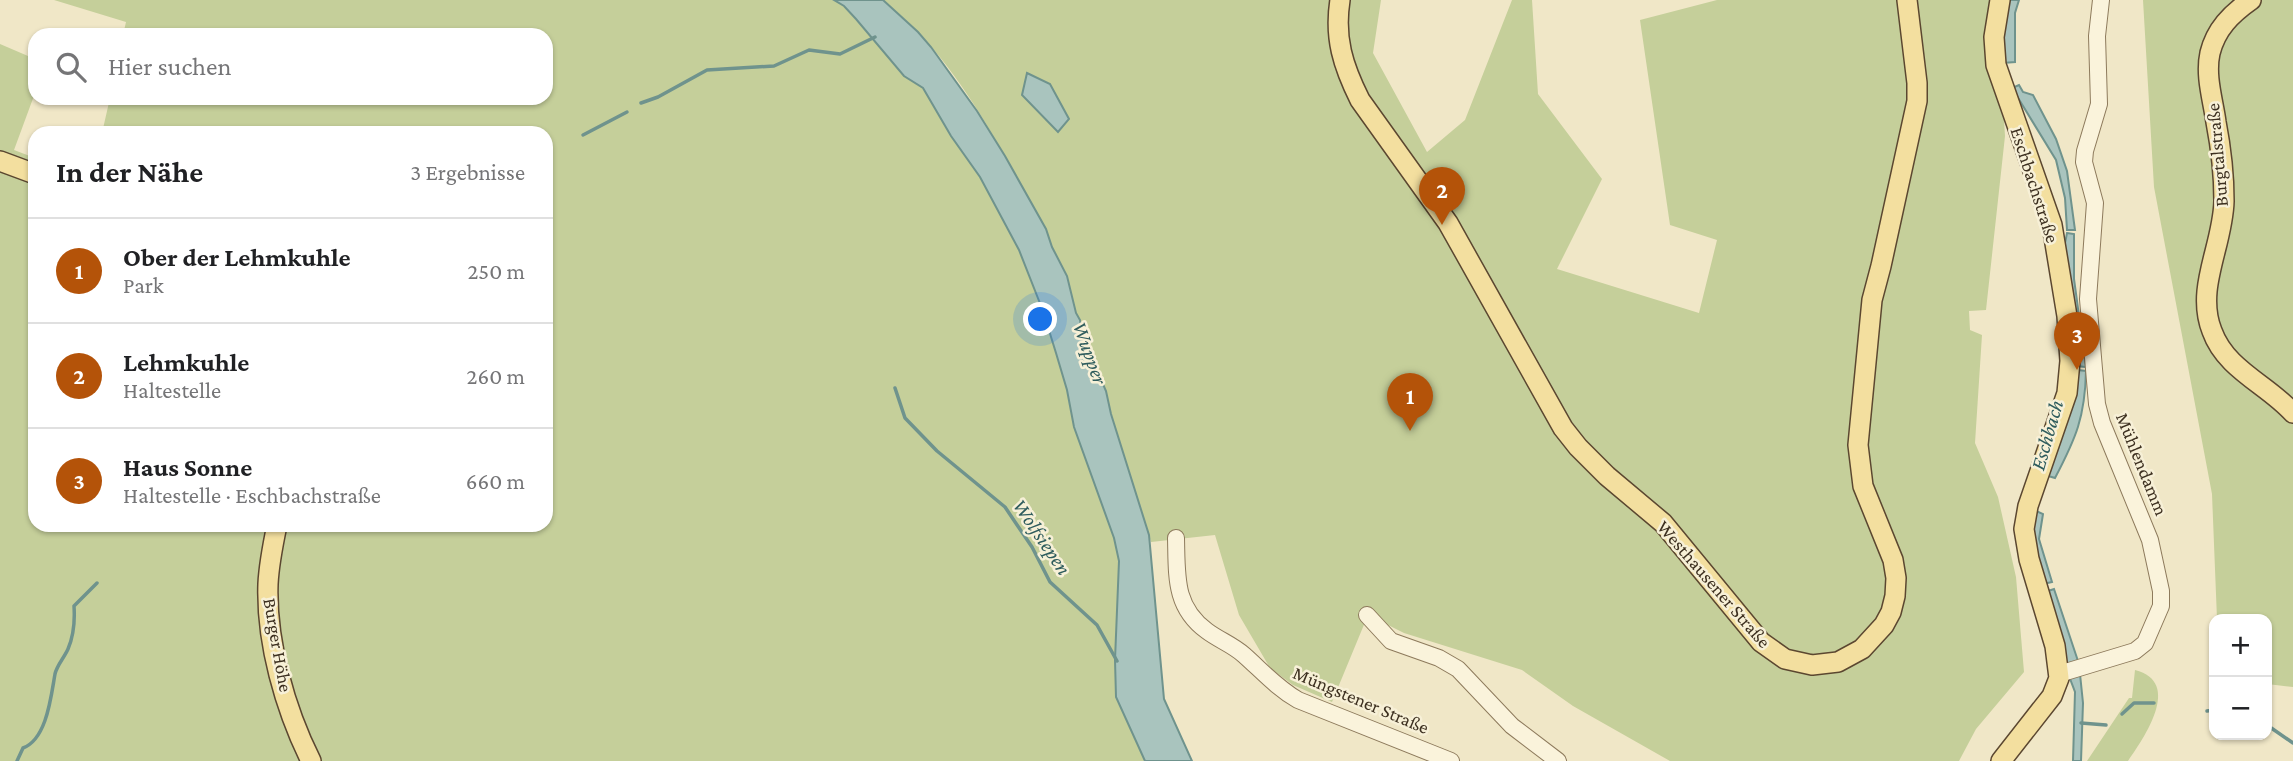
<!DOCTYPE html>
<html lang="de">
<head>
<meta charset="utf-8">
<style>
	:root { --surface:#fff; --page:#f6f6f6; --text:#202124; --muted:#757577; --line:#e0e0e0; --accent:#b45309 }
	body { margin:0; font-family:"Crimson Pro",serif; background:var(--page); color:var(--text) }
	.controls { position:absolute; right:21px; bottom:21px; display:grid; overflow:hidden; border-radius:14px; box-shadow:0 2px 5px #0004 }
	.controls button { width:63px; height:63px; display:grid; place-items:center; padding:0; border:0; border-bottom:2px solid var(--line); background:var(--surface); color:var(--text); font:35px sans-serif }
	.you { position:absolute; left:1041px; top:320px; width:24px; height:24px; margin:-18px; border:5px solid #fff; border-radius:50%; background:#1a73e8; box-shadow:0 0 0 10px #1a73e833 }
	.badge { display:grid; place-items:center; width:46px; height:46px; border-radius:50%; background:var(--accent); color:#fff; font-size:23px; font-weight:700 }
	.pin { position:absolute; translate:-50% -58px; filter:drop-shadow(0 2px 4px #0008) }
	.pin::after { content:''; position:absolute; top:37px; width:24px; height:21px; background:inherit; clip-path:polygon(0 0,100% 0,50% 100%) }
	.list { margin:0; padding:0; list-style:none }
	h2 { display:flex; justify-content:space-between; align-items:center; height:91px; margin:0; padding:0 28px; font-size:30px }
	h2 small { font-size:23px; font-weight:400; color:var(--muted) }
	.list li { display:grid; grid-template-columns:46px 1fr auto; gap:21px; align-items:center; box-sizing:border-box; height:105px; padding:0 28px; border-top:2px solid var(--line) }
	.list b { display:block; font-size:26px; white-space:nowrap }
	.list p { margin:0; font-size:23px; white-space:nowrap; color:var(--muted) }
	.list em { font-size:23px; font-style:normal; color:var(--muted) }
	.icon { flex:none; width:38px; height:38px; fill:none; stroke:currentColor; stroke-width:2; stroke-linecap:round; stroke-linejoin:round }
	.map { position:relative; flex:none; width:2293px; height:761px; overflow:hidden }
	.search { position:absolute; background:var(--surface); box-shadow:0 2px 5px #0004; left:28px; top:28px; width:525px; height:77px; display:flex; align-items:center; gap:18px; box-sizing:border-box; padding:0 24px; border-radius:21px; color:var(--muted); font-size:26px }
	.panel { position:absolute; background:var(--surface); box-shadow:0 2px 5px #0004; left:28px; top:126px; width:525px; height:406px; border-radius:21px }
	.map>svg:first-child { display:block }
	.green { fill:#c5cf9a }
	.water { fill:#a9c4be; stroke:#6f938d; stroke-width:2 }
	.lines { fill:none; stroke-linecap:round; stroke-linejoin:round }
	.stream { stroke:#6f938d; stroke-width:3.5 }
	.minor-casing { stroke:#8d7a5c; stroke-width:18 }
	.major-casing { stroke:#5b4730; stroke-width:22 }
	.minor { stroke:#faf3db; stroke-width:16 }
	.major { stroke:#f3df9f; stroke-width:19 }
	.labels { text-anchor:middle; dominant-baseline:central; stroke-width:5; stroke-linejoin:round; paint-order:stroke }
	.street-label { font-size:19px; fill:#3d3020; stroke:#f7f0d7 }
	.water-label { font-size:21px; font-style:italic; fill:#2f5c5d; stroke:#f7f0d7 }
</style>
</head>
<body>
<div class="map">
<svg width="2293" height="761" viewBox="0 0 2293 761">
	<rect width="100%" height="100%" fill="#f0e7c7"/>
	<!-- green -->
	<g class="green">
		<polygon points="54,0 834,0 844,6 904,76 923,88 951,136 980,177 1019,250 1043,311 1056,353 1067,390 1074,427 1114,538 1119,561 1115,660 1116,697 1145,761 0,761 0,44 35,59 35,93 14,150 35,158 35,525 546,525 546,133 102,133 110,98 546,98 546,35 123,35 126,22"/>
		<path d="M883,0H1381L1373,53L1427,152L1465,120L1512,0H1532L1538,94L1602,179L1557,269L1699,313L1717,240L1670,225L1640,20L1717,0H1993L2009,118L2004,120L2005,136L1986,310L1969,311L1970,330L1982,335L1975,443L1998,497L2016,577L2024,672L1976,729L1959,761H1670L1573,706L1522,670L1404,633L1368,615L1332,702L1293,685L1270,668L1239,615L1215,535L1151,542L1111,414L1106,391L1082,336L1080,320L1076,313C1067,271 1048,236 1028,199C998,142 964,81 919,33C908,21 895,11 883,0Z"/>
		<polygon points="2143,0 2293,0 2293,687 2267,684 2267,619 2217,619 2212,494 2154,187"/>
		<path d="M2135,670C2183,682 2144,738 2128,761H2087L2129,698H2132Z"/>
	</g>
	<!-- water -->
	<g class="water">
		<polygon points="834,0 883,0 918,32 931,47 977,111 1005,156 1046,229 1052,247 1067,276 1076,313 1080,320 1082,336 1106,391 1111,414 1149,535 1164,699 1192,761 1145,761 1116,697 1115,660 1119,561 1114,538 1074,427 1067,390 1056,353 1043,311 1019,250 980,177 951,136 923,88 904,76 856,19 844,6"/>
		<polygon points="2009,0 2019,0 2015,13 2015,62 2003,63 2002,32"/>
		<polygon points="1027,73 1050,84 1069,119 1058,132 1022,95"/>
		<polygon points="2019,85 2023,92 2033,95 2056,139 2067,171 2075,230 2067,230 2065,198 2056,160 2012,88"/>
		<polygon points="2067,233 2074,234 2074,279 2086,367 2077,366 2064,248"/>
		<path d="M2078,370L2086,371C2085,417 2076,438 2055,478L2045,475Z"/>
		<polygon points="2034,510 2043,514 2039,539 2052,582 2043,584 2032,551"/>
		<polygon points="2054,589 2079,664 2066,668 2045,592"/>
		<polygon points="2080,674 2083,703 2081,761 2073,761 2075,692 2069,676"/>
	</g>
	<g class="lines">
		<!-- stream -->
		<g class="stream">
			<polyline points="641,103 658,97 707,70 774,66 809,50 840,54 875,37"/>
			<polyline points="583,135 627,112"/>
			<polyline points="895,388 905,418 937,451 1005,507 1032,547 1050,582 1097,625 1117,661"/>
			<polyline points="2207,711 2214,710"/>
			<polyline points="2122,714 2134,703 2154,703"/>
			<polyline points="2081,723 2106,725"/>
			<polyline points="2267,725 2293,743"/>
			<path d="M17,761L23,748C47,739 51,696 55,674C57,665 64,658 68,649C74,635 75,621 74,606L97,583"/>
		</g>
		<defs>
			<g id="minor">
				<path d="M1176,538C1177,576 1174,607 1207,631C1219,640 1233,645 1244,655C1262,671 1277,688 1298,700L1451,761"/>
				<polyline points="1367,615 1391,641 1439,658 1458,669 1512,726 1558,761"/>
				<polyline points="2059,674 2135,651 2145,643 2161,606 2161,591 2150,540 2102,423 2097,404 2088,299 2095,203 2084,162 2085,151 2099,104 2097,36 2101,0"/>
			</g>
			<g id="major">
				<path d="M1340,0C1334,38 1343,66 1360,100L1448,223L1563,428L1578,447L1607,476L1663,523L1761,642L1785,659L1812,665L1838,662L1862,649L1884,625L1891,612L1895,596L1896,578L1893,560L1863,486L1858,445L1872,300L1881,266L1917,101V83L1907,0"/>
				<polyline points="2000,0 1994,37 1996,65 2052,225 2067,316 2070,361 2067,393 2028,506 2024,529 2029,559 2055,646 2059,678 2052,696 2001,761"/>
				<path d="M2251,0C2231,14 2216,29 2210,53C2205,76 2213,100 2216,122C2221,148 2224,175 2224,201C2223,246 2195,288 2212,331C2226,370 2267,384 2293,413"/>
				<polyline points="0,161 35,174"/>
				<path d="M277,525C273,544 269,564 268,584C266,642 285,709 311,761"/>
			</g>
		</defs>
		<!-- minor casing -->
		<use href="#minor" class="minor-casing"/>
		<!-- major casing -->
		<use href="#major" class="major-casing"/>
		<!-- minor -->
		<use href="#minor" class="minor"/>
		<!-- major -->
		<use href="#major" class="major"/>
	</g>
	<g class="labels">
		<!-- street labels -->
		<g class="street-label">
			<text transform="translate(2217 155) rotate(-95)">Burgtalstraße</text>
			<text transform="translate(2035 185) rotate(72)">Eschbachstraße</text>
			<text transform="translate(2142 464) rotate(68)">Mühlendamm</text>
			<text transform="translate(1714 584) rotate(49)">Westhausener Straße</text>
			<text transform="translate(278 645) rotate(80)">Burger Höhe</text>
			<text transform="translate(1361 700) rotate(23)">Müngstener Straße</text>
		</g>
		<!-- water labels -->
		<g class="water-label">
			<text transform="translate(1090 353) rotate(70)">Wupper</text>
			<text transform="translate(2047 435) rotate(-74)">Eschbach</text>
			<text transform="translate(1042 537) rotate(56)">Wolfsiepen</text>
		</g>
	</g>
</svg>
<div class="controls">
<button>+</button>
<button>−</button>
</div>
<div class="you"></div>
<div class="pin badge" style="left:1410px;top:431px">1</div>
<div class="pin badge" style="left:1442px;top:225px">2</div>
<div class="pin badge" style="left:2077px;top:370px">3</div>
<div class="search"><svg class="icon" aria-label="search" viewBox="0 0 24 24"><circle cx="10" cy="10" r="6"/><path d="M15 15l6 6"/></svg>Hier suchen</div>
<section class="panel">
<h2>In der Nähe<small>3 Ergebnisse</small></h2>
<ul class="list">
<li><span class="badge">1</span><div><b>Ober der Lehmkuhle</b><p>Park</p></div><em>250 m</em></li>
<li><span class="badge">2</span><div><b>Lehmkuhle</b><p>Haltestelle</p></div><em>260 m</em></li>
<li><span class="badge">3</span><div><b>Haus Sonne</b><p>Haltestelle · Eschbachstraße</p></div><em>660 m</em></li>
</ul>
</section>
</div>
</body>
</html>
